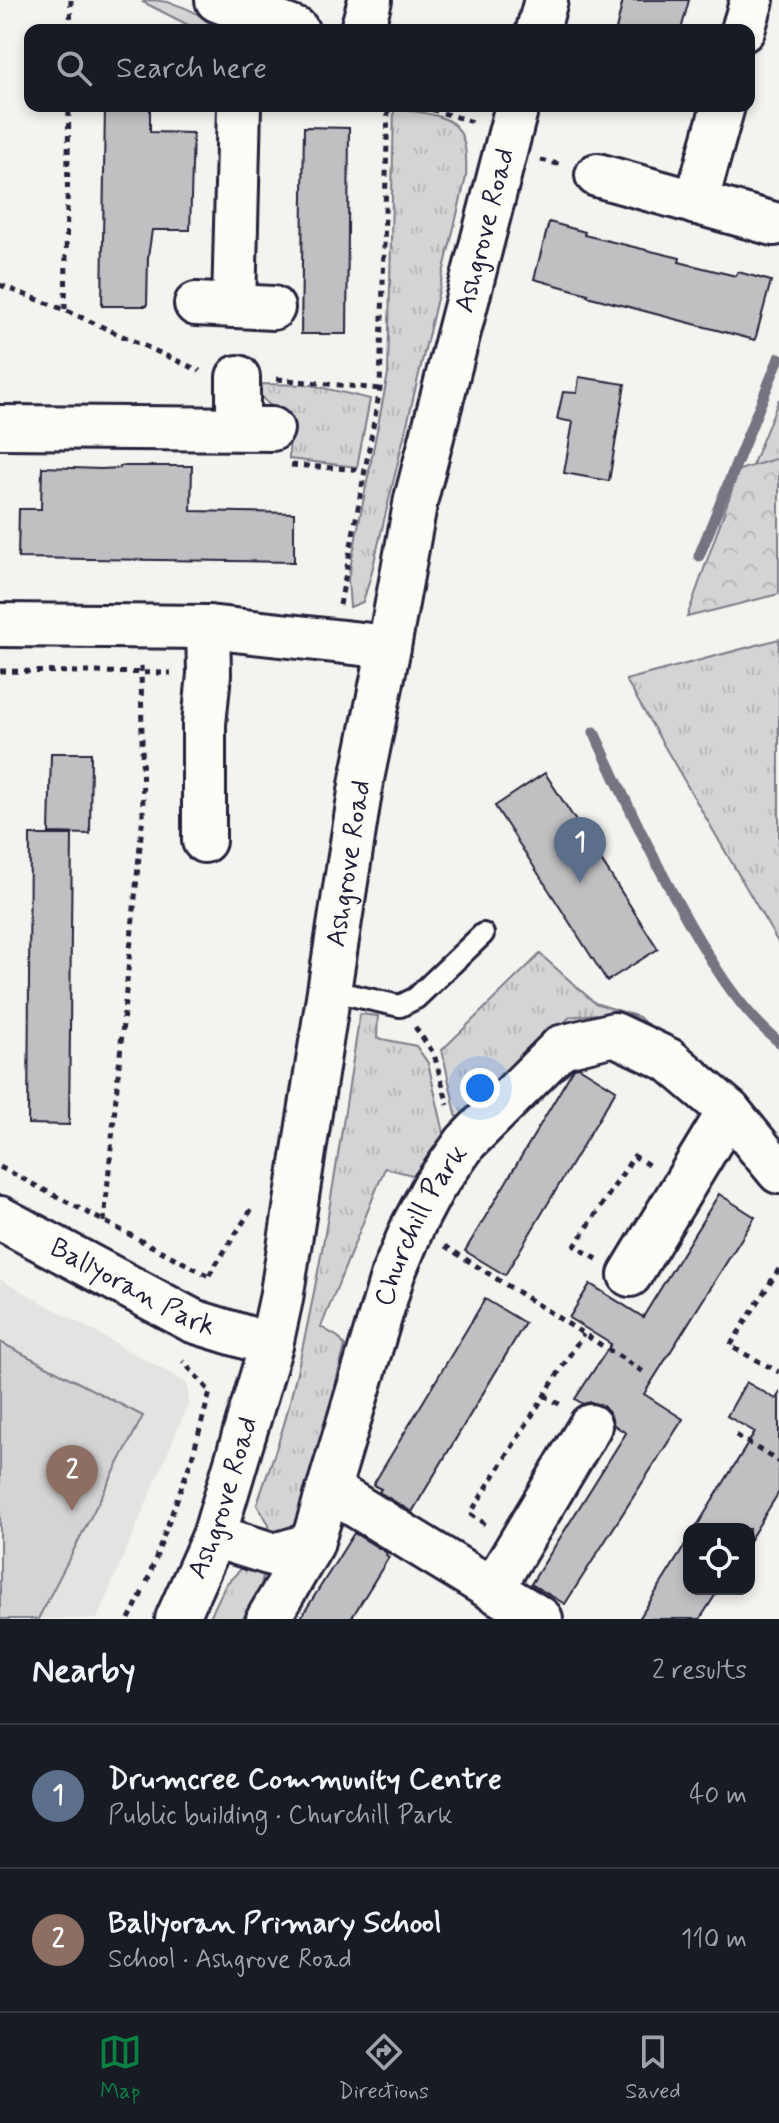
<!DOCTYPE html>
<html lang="en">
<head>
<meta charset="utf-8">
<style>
	:root { --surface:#171b24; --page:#20242c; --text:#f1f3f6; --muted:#9ea1a6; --line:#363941; --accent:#0b8043 }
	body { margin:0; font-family:Mynerve,sans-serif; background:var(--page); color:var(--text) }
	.controls { position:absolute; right:24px; bottom:24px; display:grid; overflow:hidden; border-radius:16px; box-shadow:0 4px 12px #0003 }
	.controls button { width:72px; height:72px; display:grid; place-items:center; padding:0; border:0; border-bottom:2px solid var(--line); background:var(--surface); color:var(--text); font:40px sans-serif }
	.you { position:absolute; left:480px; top:1088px; width:28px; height:28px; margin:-20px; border:6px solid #fff; border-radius:50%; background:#1a73e8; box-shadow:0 0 0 12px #1a73e833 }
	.badge { display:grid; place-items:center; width:52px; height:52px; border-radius:50%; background:var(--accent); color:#fff; font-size:26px; font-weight:700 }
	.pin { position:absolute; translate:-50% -66px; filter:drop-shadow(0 2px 4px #0008) }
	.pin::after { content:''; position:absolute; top:42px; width:28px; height:24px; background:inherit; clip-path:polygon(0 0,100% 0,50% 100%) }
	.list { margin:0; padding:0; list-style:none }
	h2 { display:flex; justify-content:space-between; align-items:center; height:104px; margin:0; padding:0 32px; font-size:34px }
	h2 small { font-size:26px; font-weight:400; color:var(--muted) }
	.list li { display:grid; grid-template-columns:52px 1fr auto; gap:24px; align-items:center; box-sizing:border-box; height:144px; padding:0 32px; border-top:2px solid var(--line) }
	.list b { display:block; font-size:30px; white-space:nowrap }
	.list p { margin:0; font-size:26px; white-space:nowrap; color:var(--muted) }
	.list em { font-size:26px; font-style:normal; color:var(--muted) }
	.icon { flex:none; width:44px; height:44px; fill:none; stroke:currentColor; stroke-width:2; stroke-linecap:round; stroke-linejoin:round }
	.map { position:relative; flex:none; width:779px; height:1619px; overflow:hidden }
	.search { position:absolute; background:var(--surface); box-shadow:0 4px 12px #0003; left:24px; right:24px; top:24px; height:88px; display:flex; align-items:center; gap:20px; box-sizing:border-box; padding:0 28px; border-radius:16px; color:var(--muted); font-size:30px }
	.sheet { height:392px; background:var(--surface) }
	nav { display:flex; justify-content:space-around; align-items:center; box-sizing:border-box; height:112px; border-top:2px solid var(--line); background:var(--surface); font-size:22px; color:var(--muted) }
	nav a { display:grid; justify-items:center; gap:4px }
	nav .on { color:var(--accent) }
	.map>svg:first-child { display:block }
	.built { fill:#e4e3e2 }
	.grass { fill:url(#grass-tufts); stroke:#7c7b88; stroke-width:2 }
	.forest { fill:url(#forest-crowns); stroke:#7c7b88; stroke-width:2 }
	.pitch { fill:#d5d4d5; stroke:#7c7b88; stroke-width:2 }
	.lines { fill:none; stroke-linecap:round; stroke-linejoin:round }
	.stream { stroke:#757582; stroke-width:11 }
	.building { fill:#c0bfc2; stroke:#22223b; stroke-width:2 }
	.lane-casing { stroke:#22223b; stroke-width:26 }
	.street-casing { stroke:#22223b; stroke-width:48 }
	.path { stroke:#22223b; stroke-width:5; stroke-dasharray:6 6; stroke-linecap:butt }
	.lane { stroke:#fdfcf7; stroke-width:20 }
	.street { stroke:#fdfcf7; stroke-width:42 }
	.labels { text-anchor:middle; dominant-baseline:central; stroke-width:6; stroke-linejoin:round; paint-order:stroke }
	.street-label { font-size:28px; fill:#22223b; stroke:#fdfcf7 }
</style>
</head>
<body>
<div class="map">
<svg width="779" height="1619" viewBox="0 0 779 1619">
	<defs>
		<pattern id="grass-tufts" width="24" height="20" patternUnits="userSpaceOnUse" patternTransform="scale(2)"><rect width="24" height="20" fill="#d5d4d5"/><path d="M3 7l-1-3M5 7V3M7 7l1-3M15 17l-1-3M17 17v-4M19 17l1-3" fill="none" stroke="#b7b6b8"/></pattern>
		<pattern id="forest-crowns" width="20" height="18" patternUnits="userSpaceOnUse" patternTransform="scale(2)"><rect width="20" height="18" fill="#d5d4d5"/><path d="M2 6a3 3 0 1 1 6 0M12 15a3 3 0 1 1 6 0" fill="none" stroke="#b7b6b8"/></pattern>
	</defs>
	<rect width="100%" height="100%" fill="#f4f3ef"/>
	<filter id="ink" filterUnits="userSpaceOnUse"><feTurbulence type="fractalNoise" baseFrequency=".0125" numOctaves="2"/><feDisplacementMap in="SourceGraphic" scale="16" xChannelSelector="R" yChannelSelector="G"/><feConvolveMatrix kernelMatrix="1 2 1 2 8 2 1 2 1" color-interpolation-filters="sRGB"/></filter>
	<g filter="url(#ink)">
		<!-- built -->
		<polygon class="built" points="0,1279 187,1383 189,1403 97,1619 0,1619"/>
		<!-- grass -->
		<g class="grass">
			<path d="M148,0C172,0 201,11 215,30H198L143,2Z"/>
			<path d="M394,107C448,118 469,114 466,177L371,575L363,602L350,607L348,579L388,374Z"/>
			<path d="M257,384L311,385L370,399L357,467L289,459L290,413C274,409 259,402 257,384Z"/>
			<polygon points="779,399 779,458 752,466"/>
			<polygon points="779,639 779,944 626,680"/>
			<polygon points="540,954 595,1003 639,1017 645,1023 639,1025 595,1014 570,1017 458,1123 442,1050"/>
			<path d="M360,1014L378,1016L377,1038L416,1046L428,1063L444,1133L425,1171L412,1175L385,1168L321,1327L338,1337L345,1346L302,1513L293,1530L269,1532V1524L257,1505C266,1476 278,1447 286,1417C320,1285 339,1149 360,1014Z"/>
			<polygon points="245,1565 256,1568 263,1576 258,1597 242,1619 209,1619 226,1584"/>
		</g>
		<!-- forest -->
		<polygon class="forest" points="779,458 779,594 687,617 739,470"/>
		<!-- pitch -->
		<polygon class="pitch" points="0,1342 143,1416 38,1619 0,1619"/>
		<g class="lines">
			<!-- stream -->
			<g class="stream">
				<polyline points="699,556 779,358"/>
				<path d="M594,732C622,794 651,855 684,914C710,960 738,1009 779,1042"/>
			</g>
		</g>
		<!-- building -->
		<g class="building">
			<polygon points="623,0 689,0 681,30 616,30"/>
			<polygon points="105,106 150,106 150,132 193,133 190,230 152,230 148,257 147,306 102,306"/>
			<polygon points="304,127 349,128 347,334 301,334"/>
			<polygon points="549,222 585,232 584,235 680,258 679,262 736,276 738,272 771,281 755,340 587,296 588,294 534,279"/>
			<polygon points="579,377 625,384 609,481 564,473 573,422 557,419 563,392 577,393"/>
			<polygon points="120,466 192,466 191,511 294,513 294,562 18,558 19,509 41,509 42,467 101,469 120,468"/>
			<polygon points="51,753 91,753 90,834 49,833"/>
			<polygon points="545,773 658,949 607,981 495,806"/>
			<polygon points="30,835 72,835 69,1125 28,1124"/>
			<polygon points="579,1067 616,1090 505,1275 465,1251 574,1068"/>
			<polygon points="719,1194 755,1217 644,1394 683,1419 565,1604 531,1584 626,1433 614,1425 610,1414 603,1406 591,1402 583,1404 575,1399 611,1344 569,1318 590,1284 643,1317"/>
			<polygon points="485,1299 525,1323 412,1512 379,1492 381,1489 373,1485"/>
			<polygon points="746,1382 776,1399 779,1394 779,1492 749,1541 749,1529 695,1529 755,1432 727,1416"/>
			<polygon points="354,1533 387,1553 386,1555 389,1557 351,1619 300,1619"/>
			<polygon points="689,1539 689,1589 719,1589 700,1619 639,1619"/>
		</g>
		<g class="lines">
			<defs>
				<polyline id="lane" points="328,990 400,1006 416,998 483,934"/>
				<g id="street">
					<polyline points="217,0 297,30"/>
					<polyline points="362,30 370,0"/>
					<polyline points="538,30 546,0"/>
					<polyline points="743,30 752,0"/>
					<polyline points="597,175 774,224"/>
					<polyline points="696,203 723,106"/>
					<polyline points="196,304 273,308"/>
					<polyline points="234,306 239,106"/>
					<polyline points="0,427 272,429"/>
					<polyline points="238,427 238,377"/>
					<polyline points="0,625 208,627 389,647"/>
					<polyline points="204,841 204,724 209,674 208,627"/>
					<path id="s1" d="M0,1218L193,1321L271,1345"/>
					<polyline points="630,1275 729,1111"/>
					<polyline points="330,1490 541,1619"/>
					<path id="s2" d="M214,1536L275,1555L312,1544L393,1274L413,1226L433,1188L466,1142L561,1047L614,1034L669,1060L729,1111L779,1172"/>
					<polyline points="493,1588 590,1426"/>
					<path id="s3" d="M177,1619L214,1536L271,1345L281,1299L362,779L389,647L416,499L517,106"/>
					<polyline points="268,1619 312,1544"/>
				</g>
			</defs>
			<!-- lane casing -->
			<use href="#lane" class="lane-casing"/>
			<!-- street casing -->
			<use href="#street" class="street-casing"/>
			<!-- path -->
			<g class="path">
				<polyline points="70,30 71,0"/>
				<polyline points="420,106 473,122"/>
				<polyline points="541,160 562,165"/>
				<polyline points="0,285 65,310 200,371"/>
				<polyline points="65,309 69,106"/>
				<polyline points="277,379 380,389"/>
				<polyline points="291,465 364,470"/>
				<polyline points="340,605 380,389 388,106"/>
				<polyline points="0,671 171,673"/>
				<polyline points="415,1027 434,1054 448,1105"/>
				<polyline points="0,1167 209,1276"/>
				<polyline points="104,1222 143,814 141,663"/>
				<polyline points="445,1246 647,1374"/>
				<polyline points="597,1259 575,1246 634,1156 652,1167"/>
				<polyline points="779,1269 730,1346 779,1372"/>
				<polyline points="209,1275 253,1207"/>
				<polyline points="544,1395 561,1405"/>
				<polyline points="736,1435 779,1462"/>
				<polyline points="485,1524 470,1514 583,1334"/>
				<polyline points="147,1582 192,1458 210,1392 183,1361"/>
				<polyline points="129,1619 143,1591"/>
			</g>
			<!-- lane -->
			<use href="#lane" class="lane"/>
			<!-- street -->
			<use href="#street" class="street"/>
		</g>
	</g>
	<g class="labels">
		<!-- street labels -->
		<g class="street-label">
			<text stroke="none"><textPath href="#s3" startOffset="1426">Ashgrove Road</textPath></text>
			<text stroke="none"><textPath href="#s3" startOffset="778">Ashgrove Road</textPath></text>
			<text stroke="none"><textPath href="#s2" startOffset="440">Churchill Park</textPath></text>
			<text stroke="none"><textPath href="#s1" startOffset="150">Ballyoran Park</textPath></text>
			<text stroke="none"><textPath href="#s3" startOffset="130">Ashgrove Road</textPath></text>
		</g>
	</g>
</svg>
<div class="controls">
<button><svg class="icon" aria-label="locate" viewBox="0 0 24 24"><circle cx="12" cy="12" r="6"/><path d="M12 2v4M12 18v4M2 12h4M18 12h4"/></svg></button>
</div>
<div class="you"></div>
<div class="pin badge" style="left:580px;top:883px;background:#5c6f8a">1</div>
<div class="pin badge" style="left:72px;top:1511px;background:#8d6e63">2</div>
<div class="search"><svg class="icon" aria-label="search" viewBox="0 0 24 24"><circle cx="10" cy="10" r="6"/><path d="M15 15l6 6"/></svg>Search here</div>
</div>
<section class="sheet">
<h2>Nearby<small>2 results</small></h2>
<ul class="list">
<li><span class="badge" style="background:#5c6f8a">1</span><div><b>Drumcree Community Centre</b><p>Public building · Churchill Park</p></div><em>40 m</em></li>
<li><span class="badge" style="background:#8d6e63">2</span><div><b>Ballyoran Primary School</b><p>School · Ashgrove Road</p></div><em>110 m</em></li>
</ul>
</section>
<nav>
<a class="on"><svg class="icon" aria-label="map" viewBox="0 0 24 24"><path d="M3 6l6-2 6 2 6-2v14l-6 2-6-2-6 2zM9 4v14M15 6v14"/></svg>Map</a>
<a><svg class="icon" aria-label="directions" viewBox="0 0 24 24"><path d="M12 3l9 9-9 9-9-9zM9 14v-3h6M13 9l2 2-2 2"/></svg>Directions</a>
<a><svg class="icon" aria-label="saved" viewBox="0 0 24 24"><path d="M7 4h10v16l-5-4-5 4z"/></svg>Saved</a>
</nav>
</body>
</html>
